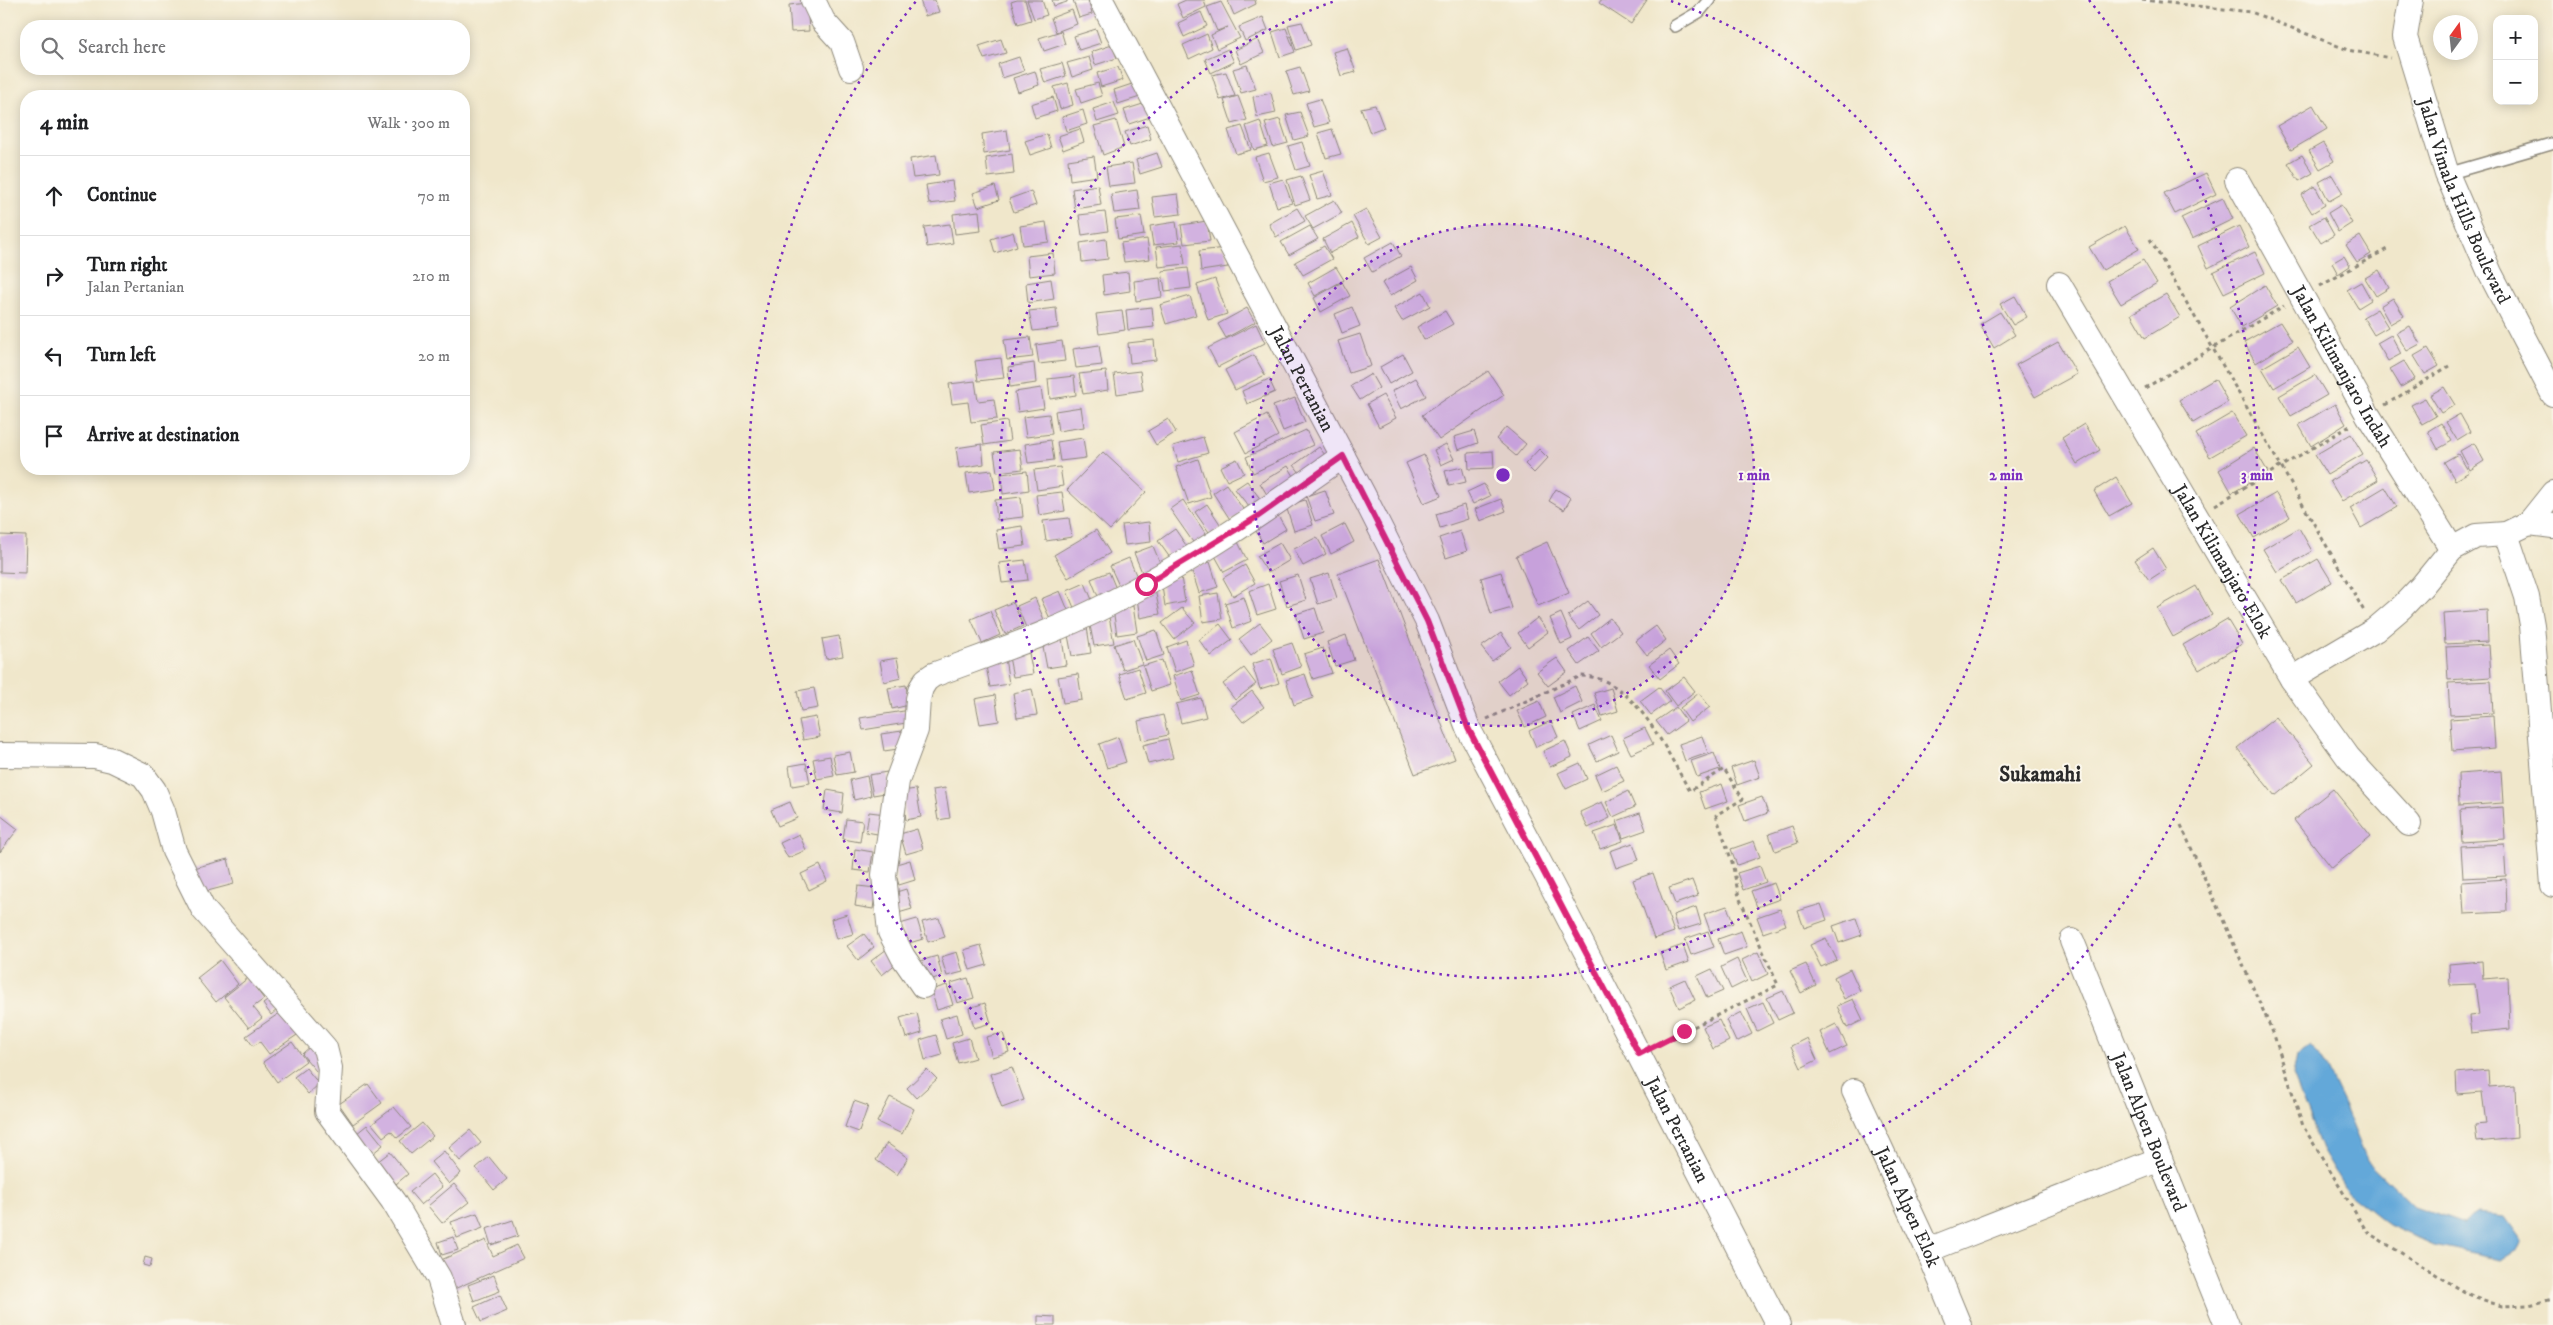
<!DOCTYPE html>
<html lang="en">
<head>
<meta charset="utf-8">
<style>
	:root { --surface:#fff; --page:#f2f2f2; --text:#202124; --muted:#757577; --line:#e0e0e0 }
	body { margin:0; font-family:"IM FELL DW Pica",serif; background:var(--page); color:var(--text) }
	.controls { position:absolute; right:15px; top:15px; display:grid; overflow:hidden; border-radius:10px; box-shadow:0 2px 12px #0003 }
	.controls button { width:45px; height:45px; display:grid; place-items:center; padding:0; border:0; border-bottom:1px solid var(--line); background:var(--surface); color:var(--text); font:25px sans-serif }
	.compass { position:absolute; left:2433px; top:15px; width:45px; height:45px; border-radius:50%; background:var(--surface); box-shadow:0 2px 12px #0003; rotate:15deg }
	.stop { position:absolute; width:15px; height:15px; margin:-11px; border:4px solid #db2777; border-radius:50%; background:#fff }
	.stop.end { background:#db2777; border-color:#fff; box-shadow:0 1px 5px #0008 }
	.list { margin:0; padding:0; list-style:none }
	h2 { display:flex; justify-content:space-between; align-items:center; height:65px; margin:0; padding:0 20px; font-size:21px }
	h2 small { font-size:16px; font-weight:400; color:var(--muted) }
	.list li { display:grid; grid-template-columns:32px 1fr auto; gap:15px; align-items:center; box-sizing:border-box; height:80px; padding:0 20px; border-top:1px solid var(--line) }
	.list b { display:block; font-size:19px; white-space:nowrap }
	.list p { margin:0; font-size:16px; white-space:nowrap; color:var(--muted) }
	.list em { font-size:16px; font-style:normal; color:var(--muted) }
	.icon { flex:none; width:28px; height:28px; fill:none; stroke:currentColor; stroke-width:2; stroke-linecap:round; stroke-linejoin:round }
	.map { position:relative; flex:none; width:2553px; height:1325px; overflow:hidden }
	.search { position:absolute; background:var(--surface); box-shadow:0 2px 12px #0003; left:20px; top:20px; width:450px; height:55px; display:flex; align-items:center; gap:12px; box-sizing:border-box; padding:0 18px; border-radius:20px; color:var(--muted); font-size:19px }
	.panel { position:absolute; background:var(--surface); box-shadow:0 2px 12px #0003; left:20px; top:90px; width:450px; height:385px; border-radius:20px }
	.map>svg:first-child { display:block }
	.water { fill:#64a8d9; stroke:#486a82 }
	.building { fill:#d2b2e0 }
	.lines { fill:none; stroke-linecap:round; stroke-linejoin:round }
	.lane-casing { stroke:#8e897b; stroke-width:14 }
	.street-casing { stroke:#8e897b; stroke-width:26 }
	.path { stroke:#8e897b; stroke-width:3; stroke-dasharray:4 4; stroke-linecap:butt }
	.lane { stroke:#fff; stroke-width:11 }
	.street { stroke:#fff; stroke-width:24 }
	.route { stroke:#db2777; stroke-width:6 }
	.ring { fill:none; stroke:#7b2cbf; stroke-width:2.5; stroke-dasharray:2.5 5 }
	.labels { text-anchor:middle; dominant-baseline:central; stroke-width:4; stroke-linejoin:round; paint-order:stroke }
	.street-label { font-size:19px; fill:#2b2b2b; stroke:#fbf7ec }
	.quarter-label { font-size:21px; font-weight:bold; fill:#2b2b2b; stroke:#fbf7ec }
	.centre { fill:#7b2cbf; stroke:#fbf7ec; stroke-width:2.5 }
	.ring-label { font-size:15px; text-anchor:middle; font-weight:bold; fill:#7b2cbf; stroke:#fbf7ec; stroke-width:4; stroke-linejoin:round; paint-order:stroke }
</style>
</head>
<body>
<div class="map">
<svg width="2553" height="1325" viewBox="0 0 2553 1325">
	<rect width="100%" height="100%" fill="#fbf7ec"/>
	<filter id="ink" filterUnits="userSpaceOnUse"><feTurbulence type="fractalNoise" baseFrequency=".02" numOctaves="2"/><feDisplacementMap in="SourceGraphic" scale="10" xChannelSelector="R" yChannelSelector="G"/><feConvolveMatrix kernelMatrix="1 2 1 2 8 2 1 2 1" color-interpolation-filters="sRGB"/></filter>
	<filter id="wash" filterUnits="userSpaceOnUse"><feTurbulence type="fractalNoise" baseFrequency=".0096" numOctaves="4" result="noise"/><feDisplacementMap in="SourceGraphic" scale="20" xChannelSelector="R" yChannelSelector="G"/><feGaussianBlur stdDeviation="1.12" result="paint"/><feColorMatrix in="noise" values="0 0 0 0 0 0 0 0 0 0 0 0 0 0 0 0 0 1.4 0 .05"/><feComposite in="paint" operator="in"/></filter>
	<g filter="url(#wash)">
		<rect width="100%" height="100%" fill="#f0e7cb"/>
		<!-- water -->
		<polygon class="water" points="2310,1045 2320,1055 2345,1107 2367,1161 2414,1206 2463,1223 2477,1214 2505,1217 2522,1241 2518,1249 2502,1259 2434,1245 2389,1225 2347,1192 2322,1150 2293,1075 2297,1055"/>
		<g id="blocks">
			<!-- building -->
			<g class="building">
				<polygon points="920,0 935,0 939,12 925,16"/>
				<polygon points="1017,0 1025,0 1031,20 1018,24 1011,2"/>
				<polygon points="1027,0 1042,0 1047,15 1034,19"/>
				<polygon points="1052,0 1067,0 1067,2 1054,6"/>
				<polygon points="1073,0 1088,0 1092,14 1079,18"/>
				<polygon points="1186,0 1204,0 1206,7 1183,18 1177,4"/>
				<polygon points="1230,0 1255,0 1256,4 1234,15 1228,1"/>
				<polygon points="1601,0 1647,0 1631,24 1599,3"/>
				<polygon points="1221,2 1240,38 1217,49 1211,35 1228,27 1217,31 1207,7"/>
				<polygon points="807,3 809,31 791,32 789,5"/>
				<polygon points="1072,10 1077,24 1056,32 1051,18"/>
				<polygon points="1201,12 1207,26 1184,37 1178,23"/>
				<polygon points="1263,17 1268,30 1245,41 1239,27"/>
				<polygon points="1302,22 1311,45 1296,50 1288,25"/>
				<polygon points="1286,28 1295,52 1280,57 1272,32"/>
				<polygon points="1096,29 1101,43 1079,50 1074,36"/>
				<polygon points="1061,31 1065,44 1044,51 1039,38"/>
				<polygon points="1207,34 1212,48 1189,59 1183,45"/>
				<polygon points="1001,39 1006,53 984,59 979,46"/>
				<polygon points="1258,39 1264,53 1241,64 1235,50"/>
				<polygon points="1112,45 1117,58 1095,65 1091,52"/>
				<polygon points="1347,48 1356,72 1341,76 1333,52"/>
				<polygon points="1228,49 1234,62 1211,73 1205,59"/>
				<polygon points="1019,57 1024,71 1002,78 998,64"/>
				<polygon points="1089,57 1093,70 1072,77 1067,63"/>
				<polygon points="1062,63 1066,76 1045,83 1040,69"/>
				<polygon points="1247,65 1256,89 1241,93 1233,69"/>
				<polygon points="1118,67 1123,80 1101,87 1097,73"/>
				<polygon points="1300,67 1309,91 1294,95 1286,71"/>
				<polygon points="1035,71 1039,85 1018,92 1013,78"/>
				<polygon points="1226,72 1235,96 1220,100 1212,75"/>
				<polygon points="1068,83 1073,105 1060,109 1054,87"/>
				<polygon points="1098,83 1102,96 1081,103 1076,89"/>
				<polygon points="1135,83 1140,97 1118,104 1114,90"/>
				<polygon points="1271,93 1276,113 1257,117 1253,97"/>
				<polygon points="1238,96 1247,120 1232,124 1224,100"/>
				<polygon points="1053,97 1057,111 1035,118 1031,104"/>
				<polygon points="1320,99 1329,123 1314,127 1306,103"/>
				<polygon points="1114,102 1119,115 1097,122 1093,109"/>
				<polygon points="1146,103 1150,117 1129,124 1124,110"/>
				<polygon points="1375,105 1384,128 1370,133 1361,108"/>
				<polygon points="2313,105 2327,129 2291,150 2277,126"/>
				<polygon points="1083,110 1087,124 1066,131 1062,117"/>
				<polygon points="1300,112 1309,136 1294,140 1286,115"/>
				<polygon points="1280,119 1288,143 1273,147 1265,123"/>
				<polygon points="1116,120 1124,147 1103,155 1094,126"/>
				<polygon points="1260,121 1268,146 1254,150 1246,126"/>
				<polygon points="1147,125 1151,139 1130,146 1125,132"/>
				<polygon points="1242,126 1251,150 1236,154 1228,130"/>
				<polygon points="1080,129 1084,142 1063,150 1058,136"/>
				<polygon points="1332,129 1341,154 1326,158 1318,133"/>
				<polygon points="1007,130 1010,150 984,154 982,134"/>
				<polygon points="1047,134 1051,148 1030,155 1025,141"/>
				<polygon points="1302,142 1310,166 1296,170 1288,146"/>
				<polygon points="2323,143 2334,161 2320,169 2309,151"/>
				<polygon points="1157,153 1162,167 1140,174 1136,160"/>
				<polygon points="1269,153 1278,177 1263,181 1255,157"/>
				<polygon points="1012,154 1014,174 988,177 986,158"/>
				<polygon points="936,155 939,175 913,178 910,159"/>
				<polygon points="2302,155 2313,173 2299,181 2288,163"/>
				<polygon points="1094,156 1097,176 1070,180 1068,160"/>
				<polygon points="1132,163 1135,183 1109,186 1106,167"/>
				<polygon points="1323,171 1332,195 1317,199 1309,175"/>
				<polygon points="2206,173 2216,194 2175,214 2164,193"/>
				<polygon points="2332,175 2343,193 2329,201 2319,182"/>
				<polygon points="1301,176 1310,200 1295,205 1287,180"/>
				<polygon points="1283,179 1292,203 1277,207 1269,183"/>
				<polygon points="952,181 955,201 929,204 926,185"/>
				<polygon points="1098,185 1101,205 1075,209 1072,189"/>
				<polygon points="995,186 999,200 978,207 973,193"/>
				<polygon points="2315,186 2325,205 2312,213 2301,195"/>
				<polygon points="1137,190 1140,210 1114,213 1111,194"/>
				<polygon points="1031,191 1036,205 1014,212 1009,199"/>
				<polygon points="1178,194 1181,214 1155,217 1152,197"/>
				<polygon points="2223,198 2233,219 2192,239 2181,218"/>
				<polygon points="1334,200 1342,213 1313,229 1305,216"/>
				<polygon points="2341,205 2352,223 2338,232 2328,213"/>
				<polygon points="1297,208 1305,221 1276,237 1269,224"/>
				<polygon points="1366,209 1382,237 1369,244 1353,216"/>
				<polygon points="979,211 981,231 955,234 953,214"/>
				<polygon points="1105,212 1108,231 1082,235 1079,215"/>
				<polygon points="1141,216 1144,235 1118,239 1115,219"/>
				<polygon points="2324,217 2334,235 2321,243 2310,225"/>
				<polygon points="1207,221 1210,241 1184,244 1181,225"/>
				<polygon points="1046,222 1049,242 1023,245 1020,226"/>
				<polygon points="1176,222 1179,242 1153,245 1150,226"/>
				<polygon points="1352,223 1359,237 1330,253 1323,239"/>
				<polygon points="950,224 953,243 927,247 924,227"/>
				<polygon points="1310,226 1318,239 1289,255 1281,242"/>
				<polygon points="2125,226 2139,249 2103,270 2089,247"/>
				<polygon points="2239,226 2249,247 2208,268 2198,246"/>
				<polygon points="1013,232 1017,246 995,253 991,239"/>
				<polygon points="2360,236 2371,254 2357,262 2346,245"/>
				<polygon points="1106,239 1108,259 1082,262 1080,243"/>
				<polygon points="1147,239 1150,259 1124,262 1121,243"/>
				<polygon points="1393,242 1401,256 1372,272 1364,258"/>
				<polygon points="1182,244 1185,264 1159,267 1156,247"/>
				<polygon points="1324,246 1332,259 1303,275 1295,262"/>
				<polygon points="1225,248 1228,267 1201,271 1199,251"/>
				<polygon points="2255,252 2265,273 2224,293 2213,272"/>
				<polygon points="1053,253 1055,273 1029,276 1027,256"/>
				<polygon points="2344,256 2350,266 2338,274 2332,263"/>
				<polygon points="2143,260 2157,283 2121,304 2107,281"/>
				<polygon points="1336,267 1344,280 1315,296 1308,283"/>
				<polygon points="1411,267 1418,280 1390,296 1382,283"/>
				<polygon points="1188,268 1191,288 1165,291 1162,271"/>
				<polygon points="2379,270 2389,288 2376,296 2365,278"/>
				<polygon points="1128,272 1130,291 1104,295 1102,275"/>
				<polygon points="1160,278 1162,297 1136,301 1134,281"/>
				<polygon points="1051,279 1054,299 1028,303 1026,283"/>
				<polygon points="1215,279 1227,314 1208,320 1197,285"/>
				<polygon points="1342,282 1350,296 1321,312 1314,298"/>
				<polygon points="2361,282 2371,300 2358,308 2347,290"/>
				<polygon points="2265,285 2277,306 2242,327 2230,307"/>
				<polygon points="1423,292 1430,306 1402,321 1394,308"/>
				<polygon points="2166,294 2180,317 2145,338 2131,314"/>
				<polygon points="1190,296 1196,315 1166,324 1160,305"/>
				<polygon points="2015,296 2027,317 2013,325 2000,304"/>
				<polygon points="2393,298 2404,316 2390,324 2380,306"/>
				<polygon points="1152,307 1154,327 1128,330 1126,310"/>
				<polygon points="1352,307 1360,326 1342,333 1335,314"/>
				<polygon points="1056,308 1058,328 1033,331 1029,311"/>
				<polygon points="1247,308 1255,322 1226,338 1218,324"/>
				<polygon points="2377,309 2388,327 2374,335 2363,317"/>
				<polygon points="1122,311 1125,330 1099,334 1096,314"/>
				<polygon points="1445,311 1453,324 1424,340 1417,327"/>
				<polygon points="2000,312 2015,335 1994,348 1980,324"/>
				<polygon points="2280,322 2292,341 2256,363 2244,342"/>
				<polygon points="1256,324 1265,343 1218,367 1208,348"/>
				<polygon points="2410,326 2420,344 2407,351 2396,333"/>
				<polygon points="1360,334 1371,366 1349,373 1338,341"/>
				<polygon points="2391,335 2401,354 2388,361 2377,343"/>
				<polygon points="1030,337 1033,357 1007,360 1004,340"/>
				<polygon points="1154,340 1156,360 1130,363 1128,343"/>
				<polygon points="1062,341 1065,361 1039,364 1036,345"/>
				<polygon points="2058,342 2077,374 2035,397 2016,365"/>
				<polygon points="1099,345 1102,365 1076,368 1073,349"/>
				<polygon points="2298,347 2310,367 2274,388 2262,368"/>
				<polygon points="2428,348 2439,366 2425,374 2414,356"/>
				<polygon points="1403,354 1412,371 1389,384 1380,367"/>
				<polygon points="1254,355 1265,375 1235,390 1225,370"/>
				<polygon points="1001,358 1004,378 978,381 975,361"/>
				<polygon points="2404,361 2415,379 2401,387 2390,369"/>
				<polygon points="1034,363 1036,383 1010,387 1008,367"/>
				<polygon points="1106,371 1108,390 1083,394 1079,374"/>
				<polygon points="1140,371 1143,390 1117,394 1114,374"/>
				<polygon points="1488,371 1504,395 1439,440 1422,415"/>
				<polygon points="1371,374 1379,388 1360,400 1351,386"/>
				<polygon points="2315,375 2327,395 2291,416 2279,396"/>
				<polygon points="1074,376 1076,395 1050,399 1048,379"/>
				<polygon points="1416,378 1426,396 1401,409 1392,391"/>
				<polygon points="1269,379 1275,392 1247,404 1242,391"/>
				<polygon points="2215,379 2228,402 2193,423 2179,400"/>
				<polygon points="975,381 978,401 994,399 997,419 971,422 968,402 952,404 949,384"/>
				<polygon points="2444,387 2455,405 2441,413 2430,395"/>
				<polygon points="1041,388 1044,408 1018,412 1015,392"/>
				<polygon points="1383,395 1396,418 1379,427 1367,404"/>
				<polygon points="1295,398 1305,422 1283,431 1273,406"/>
				<polygon points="2425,398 2436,416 2422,424 2411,405"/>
				<polygon points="2335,404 2346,424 2311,446 2299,425"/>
				<polygon points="1081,407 1084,427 1058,431 1055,411"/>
				<polygon points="2232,413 2246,436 2210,457 2196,434"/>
				<polygon points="1049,414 1052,434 1026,437 1023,417"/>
				<polygon points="2460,414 2470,432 2457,440 2446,422"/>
				<polygon points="1267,415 1278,436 1246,453 1235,432"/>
				<polygon points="1168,419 1176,432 1156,445 1148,431"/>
				<polygon points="1007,421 1010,441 984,445 981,425"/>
				<polygon points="2441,423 2452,441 2438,449 2428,431"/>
				<polygon points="2084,424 2100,450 2077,464 2062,438"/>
				<polygon points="1506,427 1526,444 1516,456 1496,439"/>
				<polygon points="1306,430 1313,445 1253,473 1246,457"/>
				<polygon points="1474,431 1478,443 1458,450 1454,437"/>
				<polygon points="2351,434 2363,454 2327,475 2315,455"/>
				<polygon points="1203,437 1208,453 1178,462 1173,446"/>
				<polygon points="1083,438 1086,458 1060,461 1057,442"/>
				<polygon points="1051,440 1054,460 1028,463 1025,444"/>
				<polygon points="2474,443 2484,461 2470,470 2460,451"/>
				<polygon points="982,444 984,464 959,468 956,448"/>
				<polygon points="1446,444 1454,459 1441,465 1434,450"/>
				<polygon points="1319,447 1328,459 1303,477 1294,465"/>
				<polygon points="2254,448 2268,472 2232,493 2219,470"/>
				<polygon points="1020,449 1023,469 997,472 994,452"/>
				<polygon points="1539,449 1548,458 1534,473 1525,464"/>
				<polygon points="1493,451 1494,468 1469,469 1468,453"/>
				<polygon points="1103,452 1146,492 1110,530 1067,490"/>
				<polygon points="2458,454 2469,472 2455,480 2444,462"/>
				<polygon points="1424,455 1441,496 1424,503 1406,463"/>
				<polygon points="1198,459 1211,497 1189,504 1176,467"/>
				<polygon points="1237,459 1244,473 1227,481 1220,467"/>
				<polygon points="2366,460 2378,480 2342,501 2330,481"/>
				<polygon points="1288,466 1297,481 1269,498 1260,483"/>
				<polygon points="1060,467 1063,486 1037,490 1034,470"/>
				<polygon points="1462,467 1466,482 1449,486 1445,471"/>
				<polygon points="992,470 995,489 969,493 966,473"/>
				<polygon points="1027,471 1029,490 1003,494 1001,474"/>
				<polygon points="2116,477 2132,503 2109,516 2094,491"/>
				<polygon points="1247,481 1264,504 1253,512 1235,489"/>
				<polygon points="1226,484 1245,512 1231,521 1213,493"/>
				<polygon points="1484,484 1490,496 1473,504 1467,492"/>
				<polygon points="2385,487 2397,507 2361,528 2350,508"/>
				<polygon points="1556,489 1571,498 1564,510 1549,501"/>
				<polygon points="1325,490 1334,515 1315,521 1306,496"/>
				<polygon points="1062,492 1065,511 1039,515 1036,495"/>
				<polygon points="2276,493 2290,517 2254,538 2240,514"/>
				<polygon points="1021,497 1023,517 997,520 995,500"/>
				<polygon points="1501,499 1506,511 1480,521 1475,509"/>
				<polygon points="1183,500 1208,537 1195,545 1170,509"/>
				<polygon points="1305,500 1313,525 1294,531 1286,506"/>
				<polygon points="1207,504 1222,527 1211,535 1195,512"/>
				<polygon points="1464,505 1468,519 1440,528 1436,514"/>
				<polygon points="1276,512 1286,529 1263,543 1253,526"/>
				<polygon points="1069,518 1072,537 1046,541 1043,521"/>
				<polygon points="1149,522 1151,542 1125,545 1122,525"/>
				<polygon points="1345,524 1354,542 1331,554 1322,536"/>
				<polygon points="1022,526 1025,546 999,549 996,530"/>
				<polygon points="2299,528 2312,551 2277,572 2263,549"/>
				<polygon points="1175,529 1190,551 1173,562 1158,541"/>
				<polygon points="1096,530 1110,553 1068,578 1054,555"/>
				<polygon points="1460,531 1467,551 1446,558 1439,538"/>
				<polygon points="0,535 26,536 25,573 0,572"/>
				<polygon points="1317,537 1326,554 1303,566 1294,549"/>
				<polygon points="1238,542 1247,560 1224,572 1214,554"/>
				<polygon points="1547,542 1569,593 1538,606 1516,556"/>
				<polygon points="1280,543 1290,560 1268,573 1257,556"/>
				<polygon points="1153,546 1163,570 1144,577 1134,553"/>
				<polygon points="2153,548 2166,569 2149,580 2135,560"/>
				<polygon points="1129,558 1139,582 1121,590 1110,566"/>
				<polygon points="1379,559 1455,759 1415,774 1338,574"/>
				<polygon points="2318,559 2332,582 2296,603 2282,580"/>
				<polygon points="1025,560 1028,580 1002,583 999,563"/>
				<polygon points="1210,562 1218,587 1199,593 1191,568"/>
				<polygon points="1245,565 1255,583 1233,596 1223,578"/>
				<polygon points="1109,572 1119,596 1101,604 1091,579"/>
				<polygon points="1501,572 1512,608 1491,614 1481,578"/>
				<polygon points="1329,573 1337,598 1318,604 1310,579"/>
				<polygon points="1298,575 1306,600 1287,606 1279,581"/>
				<polygon points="1181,577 1185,602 1165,606 1161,580"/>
				<polygon points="1085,583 1095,607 1077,615 1067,591"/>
				<polygon points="1268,584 1276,609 1257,615 1249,591"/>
				<polygon points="2196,586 2212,615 2173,637 2157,608"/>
				<polygon points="1155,589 1160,614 1140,618 1136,592"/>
				<polygon points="1060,591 1070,615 1052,623 1041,599"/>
				<polygon points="1218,593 1222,619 1203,622 1199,596"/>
				<polygon points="1244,597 1252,621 1233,628 1225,603"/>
				<polygon points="1035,598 1045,622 1027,630 1017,606"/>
				<polygon points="1588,601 1598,615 1579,630 1568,616"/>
				<polygon points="1013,602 1023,626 1005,634 994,610"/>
				<polygon points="1133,606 1137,632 1117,635 1113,609"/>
				<polygon points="1182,608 1195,623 1174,639 1162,623"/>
				<polygon points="1315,608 1323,633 1304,639 1296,614"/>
				<polygon points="2487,610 2488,642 2445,644 2443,613"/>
				<polygon points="990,611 1000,635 982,643 971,619"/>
				<polygon points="1561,613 1572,639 1561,644 1550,618"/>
				<polygon points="1109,617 1114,643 1094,646 1089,620"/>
				<polygon points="1537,618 1548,632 1528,647 1518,633"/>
				<polygon points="1610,618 1621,632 1601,647 1591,633"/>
				<polygon points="2227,619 2242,644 2199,670 2183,645"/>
				<polygon points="1260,623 1272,639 1251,655 1239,639"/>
				<polygon points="1220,624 1232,640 1211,656 1199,640"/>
				<polygon points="1656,626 1666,640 1647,655 1636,641"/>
				<polygon points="1087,627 1091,653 1072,656 1067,630"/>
				<polygon points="1156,630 1164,655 1146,661 1137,636"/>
				<polygon points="1501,633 1511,647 1492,661 1481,647"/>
				<polygon points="1346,635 1354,660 1335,666 1327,642"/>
				<polygon points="839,636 843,656 826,659 822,639"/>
				<polygon points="1588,637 1599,651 1579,665 1569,651"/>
				<polygon points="1062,639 1066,665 1047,668 1042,642"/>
				<polygon points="1133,639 1142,664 1123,670 1114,645"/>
				<polygon points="1186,640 1194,665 1175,672 1167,647"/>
				<polygon points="1292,643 1301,667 1282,674 1273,649"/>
				<polygon points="2489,645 2491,677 2448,680 2446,647"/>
				<polygon points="1028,648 1033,674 1013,677 1008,652"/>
				<polygon points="1323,648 1332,673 1313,679 1304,654"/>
				<polygon points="1669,650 1679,664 1660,679 1649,665"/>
				<polygon points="897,658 901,678 884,682 880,661"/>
				<polygon points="1005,658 1009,684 990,687 985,661"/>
				<polygon points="1271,658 1279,683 1260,689 1252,664"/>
				<polygon points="1557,658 1567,672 1548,686 1537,672"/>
				<polygon points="1162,660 1170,685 1151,691 1143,666"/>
				<polygon points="1518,666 1528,680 1509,695 1498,681"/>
				<polygon points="1138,668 1146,693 1127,699 1119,674"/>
				<polygon points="1244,668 1256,684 1235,700 1223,684"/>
				<polygon points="1192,670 1200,695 1181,701 1173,676"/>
				<polygon points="1078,674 1082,700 1063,703 1058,677"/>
				<polygon points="1305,674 1313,698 1294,705 1286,680"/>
				<polygon points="1684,677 1695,691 1676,706 1665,691"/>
				<polygon points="2491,681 2493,713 2450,715 2448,683"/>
				<polygon points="906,685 909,705 892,709 888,688"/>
				<polygon points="1575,686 1582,702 1560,713 1553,697"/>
				<polygon points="1659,687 1670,701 1651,715 1640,701"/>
				<polygon points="814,688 818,708 801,711 797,691"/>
				<polygon points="1611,688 1618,711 1602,716 1594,693"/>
				<polygon points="1032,689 1037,715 1017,718 1013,693"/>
				<polygon points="1252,691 1264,707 1243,722 1231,707"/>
				<polygon points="1699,693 1710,707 1690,722 1680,708"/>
				<polygon points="995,695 999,721 980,724 975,699"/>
				<polygon points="1201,698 1206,717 1181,723 1176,704"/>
				<polygon points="1539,701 1546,717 1525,727 1517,711"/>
				<polygon points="1595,705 1602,721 1580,731 1573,715"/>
				<polygon points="1676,707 1686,721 1667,735 1656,721"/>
				<polygon points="910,710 912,722 863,730 860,718"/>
				<polygon points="1163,715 1168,735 1142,741 1138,721"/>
				<polygon points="2493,716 2495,748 2452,751 2450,719"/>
				<polygon points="816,717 820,737 803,740 799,720"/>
				<polygon points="2276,717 2314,764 2275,796 2237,748"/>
				<polygon points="1551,721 1558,737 1536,747 1529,731"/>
				<polygon points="1645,728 1653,744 1631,754 1623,738"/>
				<polygon points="902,731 905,748 884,751 881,734"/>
				<polygon points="1611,735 1618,751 1597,761 1589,745"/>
				<polygon points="1702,736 1708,753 1685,761 1679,744"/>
				<polygon points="1118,737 1126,762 1107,768 1099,744"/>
				<polygon points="1168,739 1173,758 1148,764 1143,745"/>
				<polygon points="1565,741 1572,757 1550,767 1543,751"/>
				<polygon points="850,752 854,772 837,775 833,755"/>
				<polygon points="1714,753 1720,769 1697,777 1691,761"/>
				<polygon points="830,756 834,776 817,779 813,759"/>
				<polygon points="1754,760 1760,777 1737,785 1731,768"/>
				<polygon points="806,763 810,783 792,786 789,766"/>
				<polygon points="1580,763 1587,779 1566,789 1558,773"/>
				<polygon points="1616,765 1624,781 1602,791 1595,775"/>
				<polygon points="2501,771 2503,803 2459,806 2458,774"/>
				<polygon points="887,772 891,792 873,795 869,775"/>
				<polygon points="867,776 871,796 854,800 850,780"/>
				<polygon points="1722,784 1728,801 1705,809 1699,792"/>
				<polygon points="945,788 950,818 938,820 933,790"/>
				<polygon points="916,789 921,817 906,820 902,791"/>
				<polygon points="2333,789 2371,836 2332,868 2294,820"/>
				<polygon points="827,790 844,793 842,813 824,810"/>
				<polygon points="1628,791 1635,807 1613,817 1606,802"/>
				<polygon points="1762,797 1768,813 1745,821 1739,805"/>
				<polygon points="790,802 797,818 778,826 771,810"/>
				<polygon points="1602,802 1610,818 1588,828 1580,812"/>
				<polygon points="2503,807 2505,839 2462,842 2460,810"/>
				<polygon points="869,812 886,814 883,835 866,832"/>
				<polygon points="1640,813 1646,830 1623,838 1617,821"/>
				<polygon points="0,815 18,829 0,852"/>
				<polygon points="846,819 863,821 860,842 843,839"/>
				<polygon points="1617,825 1623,841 1600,849 1594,833"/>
				<polygon points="1792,826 1798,843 1775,851 1769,834"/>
				<polygon points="917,829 923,849 906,854 900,834"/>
				<polygon points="799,834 806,850 788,858 780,843"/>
				<polygon points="1754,841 1760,857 1737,865 1731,849"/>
				<polygon points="1633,843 1639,860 1616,868 1610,851"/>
				<polygon points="2504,844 2506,876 2463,878 2461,846"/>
				<polygon points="855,849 873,852 870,872 853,870"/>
				<polygon points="228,859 234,884 200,893 194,868"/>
				<polygon points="910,860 915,880 899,885 893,865"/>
				<polygon points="820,865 827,881 809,890 801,874"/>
				<polygon points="1760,866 1766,882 1743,890 1737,873"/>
				<polygon points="1653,873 1674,932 1654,939 1633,880"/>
				<polygon points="2506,879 2507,912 2464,914 2462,882"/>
				<polygon points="1692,880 1698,896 1675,904 1669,888"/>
				<polygon points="1774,883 1780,899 1757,907 1751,891"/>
				<polygon points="858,886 876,888 873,909 855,906"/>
				<polygon points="906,889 912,909 895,914 890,894"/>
				<polygon points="1821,904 1827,920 1804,928 1798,911"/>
				<polygon points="1727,906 1733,923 1710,931 1704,914"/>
				<polygon points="1696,907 1701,924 1678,931 1673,915"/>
				<polygon points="1780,909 1786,925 1763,933 1757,917"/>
				<polygon points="847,914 853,934 836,939 831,919"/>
				<polygon points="939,918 945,937 928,942 922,922"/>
				<polygon points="1856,918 1862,935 1839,943 1833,926"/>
				<polygon points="917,919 923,939 906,944 900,924"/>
				<polygon points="1708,931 1714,947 1691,955 1685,939"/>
				<polygon points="1741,931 1747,947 1724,955 1718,939"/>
				<polygon points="864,934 874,947 858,960 847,946"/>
				<polygon points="1826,938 1837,960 1821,967 1810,945"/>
				<polygon points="981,945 987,965 970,970 964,950"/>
				<polygon points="1683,945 1689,962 1666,970 1660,953"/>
				<polygon points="887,949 898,962 882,975 871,961"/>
				<polygon points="957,952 963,972 947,976 941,957"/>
				<polygon points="1758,952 1768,974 1752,982 1742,960"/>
				<polygon points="937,956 942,976 926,981 920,961"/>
				<polygon points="1737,959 1747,981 1731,989 1721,967"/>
				<polygon points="220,960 238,984 216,1002 197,978"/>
				<polygon points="2482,961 2483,979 2508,977 2510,1029 2471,1033 2469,1016 2479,1015 2475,984 2450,985 2449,964"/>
				<polygon points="1806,964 1816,985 1801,993 1790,971"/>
				<polygon points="1712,969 1723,991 1707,998 1697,976"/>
				<polygon points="1850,969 1860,991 1844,999 1834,977"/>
				<polygon points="248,978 264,999 253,1007 262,1018 249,1028 224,997"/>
				<polygon points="968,978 974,998 957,1003 951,983"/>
				<polygon points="1685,979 1695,1000 1679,1008 1669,986"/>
				<polygon points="947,985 953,1005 937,1010 931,990"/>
				<polygon points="1783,991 1793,1013 1778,1020 1767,998"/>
				<polygon points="270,999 278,1009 271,1015 263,1004"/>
				<polygon points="1853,999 1863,1020 1847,1028 1837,1006"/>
				<polygon points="1763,1002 1773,1023 1757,1031 1747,1009"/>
				<polygon points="985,1003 991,1023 974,1028 969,1008"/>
				<polygon points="284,1010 300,1033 269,1054 260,1042 253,1046 246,1036"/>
				<polygon points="1741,1012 1752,1034 1736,1042 1726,1020"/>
				<polygon points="917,1013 922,1033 906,1038 900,1018"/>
				<polygon points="957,1014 962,1034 946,1039 940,1019"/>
				<polygon points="1719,1020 1729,1041 1713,1049 1703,1027"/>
				<polygon points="1836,1024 1847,1046 1830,1054 1820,1032"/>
				<polygon points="1003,1033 1009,1052 992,1057 986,1037"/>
				<polygon points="936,1035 942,1055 925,1060 920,1040"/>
				<polygon points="969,1038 975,1058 958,1063 952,1043"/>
				<polygon points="1807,1038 1817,1060 1801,1068 1791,1046"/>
				<polygon points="292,1042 306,1061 277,1082 263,1062"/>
				<polygon points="313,1044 328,1061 316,1071 302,1054"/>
				<polygon points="1012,1067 1024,1100 1002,1108 990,1074"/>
				<polygon points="306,1068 319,1084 308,1094 294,1077"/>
				<polygon points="927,1069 937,1079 916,1098 907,1088"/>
				<polygon points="2488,1070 2489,1088 2515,1086 2517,1138 2477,1142 2475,1125 2486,1124 2482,1092 2457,1094 2456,1073"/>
				<polygon points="368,1084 382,1103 353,1124 339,1104"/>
				<polygon points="890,1097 914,1109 902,1134 877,1122"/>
				<polygon points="854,1101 868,1106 859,1132 845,1127"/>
				<polygon points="394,1107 411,1127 397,1138 391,1131 383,1137 372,1124"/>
				<polygon points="422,1123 433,1136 411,1154 400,1141"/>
				<polygon points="367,1125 383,1145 367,1158 351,1138"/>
				<polygon points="470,1130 481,1143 460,1161 449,1148"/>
				<polygon points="887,1143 908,1158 897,1175 876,1160"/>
				<polygon points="444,1151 461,1173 449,1184 431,1162"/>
				<polygon points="390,1152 408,1174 396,1184 377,1162"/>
				<polygon points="489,1157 507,1179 494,1190 476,1168"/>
				<polygon points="432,1174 442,1187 421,1205 410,1192"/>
				<polygon points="454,1184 469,1202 442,1223 428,1206"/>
				<polygon points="477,1213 483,1228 457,1238 451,1222"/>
				<polygon points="513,1220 518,1236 491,1245 486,1229"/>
				<polygon points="453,1237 458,1250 442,1255 438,1242"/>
				<polygon points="486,1240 493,1256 517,1245 524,1258 452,1290 439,1261"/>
				<polygon points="145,1257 152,1259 150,1267 143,1265"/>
				<polygon points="494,1275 500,1291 474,1301 468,1285"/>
				<polygon points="500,1295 507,1311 481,1322 474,1307"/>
				<polygon points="1038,1316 1055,1317 1055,1325 1038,1325"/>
			</g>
		</g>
	</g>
	<g filter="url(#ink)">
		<use href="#blocks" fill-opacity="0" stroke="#8e897b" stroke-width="1"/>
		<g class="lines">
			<defs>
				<g id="lane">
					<polyline points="1675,26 1699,12 1709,0"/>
					<polyline points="2447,174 2551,144"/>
				</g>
				<g id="street">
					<polyline points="813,0 823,21 842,42 851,68"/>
					<path id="s1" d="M1101,0L1363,494L1427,621L1468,728L1552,886L1778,1325"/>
					<path id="s2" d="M2411,0L2405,37L2447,174L2490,273L2553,394"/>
					<path id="s3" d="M2237,180L2368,415L2452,549"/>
					<path id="s4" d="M2059,284L2292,679L2348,757L2409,824"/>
					<polyline points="2529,523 2553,526"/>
					<polyline points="2506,534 2527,597 2532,625 2553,885"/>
					<polyline points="2292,679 2375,630 2402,607 2422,586 2452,549 2476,536 2506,534 2529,523 2553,493"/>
					<polyline points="0,755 95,756 112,760 143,775 154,790 163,811 174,851 203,909 325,1048 330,1068 327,1111 393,1201 439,1278 454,1325"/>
					<path id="s5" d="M2072,941L2227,1325"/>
					<path d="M923,986L903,957L890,932L884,875L897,781L916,730L918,699L921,688L926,680L933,675C992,653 1053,633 1109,604C1191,562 1268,509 1343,456"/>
					<path id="s6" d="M1854,1091L1928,1250L1959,1325"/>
					<polyline points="1928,1250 2160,1159"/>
				</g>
			</defs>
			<!-- lane casing -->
			<use href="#lane" class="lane-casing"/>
			<!-- street casing -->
			<use href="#street" class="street-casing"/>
			<!-- path -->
			<g class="path">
				<polyline points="2142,0 2251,12 2348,50 2390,58"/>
				<polyline points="2150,239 2364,611"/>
				<polyline points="2320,286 2387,249"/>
				<polyline points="2145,388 2284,306"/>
				<polyline points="2385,405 2449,366"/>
				<polyline points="2215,505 2350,426"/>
				<path d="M1487,719L1581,676C1635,676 1666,752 1690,791L1724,769L1743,799L1716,815L1732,862L1739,897L1778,985L1657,1045"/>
				<polyline points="2181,825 2274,1035 2303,1126 2367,1232 2468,1294 2492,1303 2502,1306 2529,1305 2553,1299"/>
			</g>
			<!-- lane -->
			<use href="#lane" class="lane"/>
			<!-- street -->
			<use href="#street" class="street"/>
		</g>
	</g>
	<g class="lines" filter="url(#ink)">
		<!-- route -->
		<polyline class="route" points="1146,584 1257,517 1343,456 1427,621 1468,728 1639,1054 1684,1031"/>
	</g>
	<!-- distance rings -->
	<circle cx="1503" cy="475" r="251" fill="#7b2cbf" fill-opacity=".12"/>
	<g class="ring">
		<circle cx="1503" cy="475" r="251"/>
		<path d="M1671 1A503 503 0 1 1 1335 1"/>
		<path d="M2089 0A754 754 0 1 1 917 0"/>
	</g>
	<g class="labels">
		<!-- street labels -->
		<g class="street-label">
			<text stroke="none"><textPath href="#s2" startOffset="212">Jalan Vimala Hills Boulevard</textPath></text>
			<text stroke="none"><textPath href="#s3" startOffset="214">Jalan Kilimanjaro Indah</textPath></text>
			<text stroke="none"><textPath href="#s1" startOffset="429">Jalan Pertanian</textPath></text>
			<text stroke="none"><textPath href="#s4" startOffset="322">Jalan Kilimanjaro Elok</textPath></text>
			<text stroke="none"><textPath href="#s1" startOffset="1269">Jalan Pertanian</textPath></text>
			<text stroke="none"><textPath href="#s5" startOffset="206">Jalan Alpen Boulevard</textPath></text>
			<text stroke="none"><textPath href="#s6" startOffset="128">Jalan Alpen Elok</textPath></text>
		</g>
		<!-- quarter labels -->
		<g class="quarter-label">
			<text x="2040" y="775">Sukamahi</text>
		</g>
	</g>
	<circle cx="1503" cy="475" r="8" class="centre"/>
	<g class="ring-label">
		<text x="1754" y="480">1 min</text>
		<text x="2006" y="480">2 min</text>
		<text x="2257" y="480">3 min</text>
	</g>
</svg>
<div class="controls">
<button>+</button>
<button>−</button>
</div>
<svg class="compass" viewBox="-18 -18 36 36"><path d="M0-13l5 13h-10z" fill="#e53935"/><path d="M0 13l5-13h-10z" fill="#757577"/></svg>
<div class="stop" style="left:1146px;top:584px"></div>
<div class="stop end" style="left:1684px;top:1031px"></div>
<div class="search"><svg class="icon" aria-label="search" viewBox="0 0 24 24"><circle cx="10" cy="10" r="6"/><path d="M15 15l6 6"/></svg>Search here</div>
<section class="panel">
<h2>4 min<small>Walk · 300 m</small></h2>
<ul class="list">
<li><svg class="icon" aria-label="ahead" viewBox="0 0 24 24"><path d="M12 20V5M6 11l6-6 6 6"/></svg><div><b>Continue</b></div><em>70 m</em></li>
<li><svg class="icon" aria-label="right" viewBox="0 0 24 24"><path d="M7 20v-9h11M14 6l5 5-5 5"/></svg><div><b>Turn right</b><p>Jalan Pertanian</p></div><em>210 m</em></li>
<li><svg class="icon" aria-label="left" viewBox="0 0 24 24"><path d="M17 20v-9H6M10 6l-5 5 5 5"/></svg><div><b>Turn left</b></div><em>20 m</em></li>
<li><svg class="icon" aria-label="arrive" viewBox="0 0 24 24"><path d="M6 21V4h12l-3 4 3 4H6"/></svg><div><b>Arrive at destination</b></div></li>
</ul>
</section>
</div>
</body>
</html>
